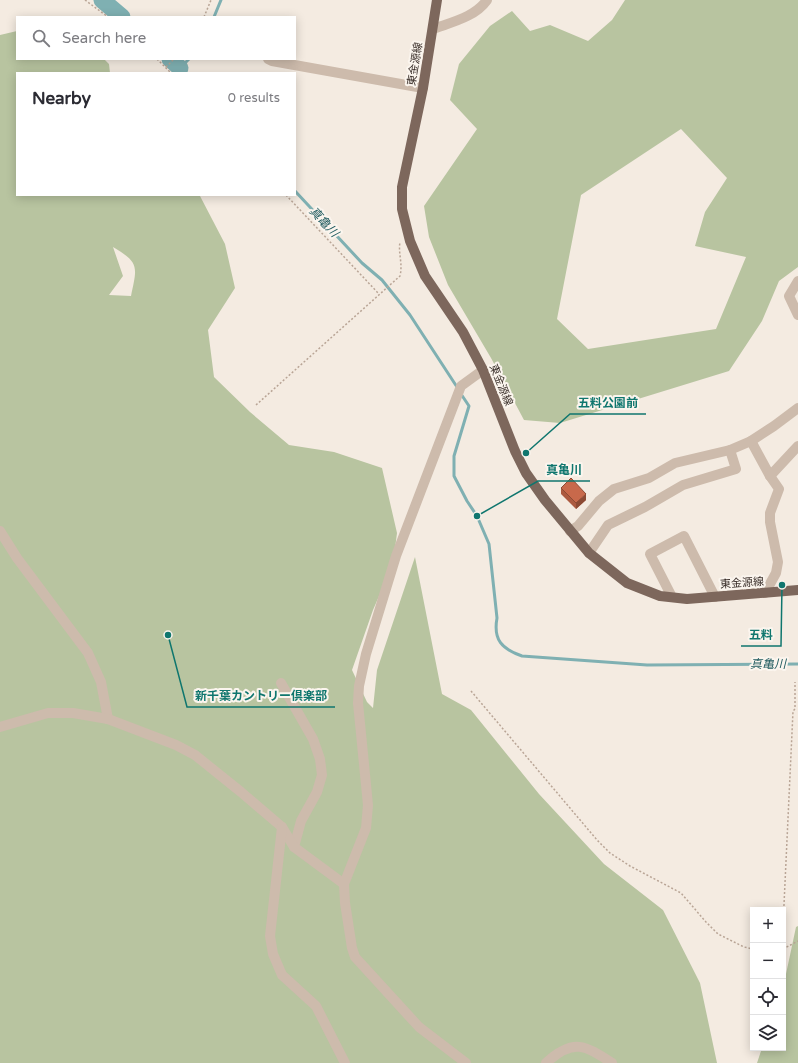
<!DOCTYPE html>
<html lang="en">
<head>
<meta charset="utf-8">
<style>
	:root { --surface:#fff; --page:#f2f2f3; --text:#2b2b33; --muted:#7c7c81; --line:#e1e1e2 }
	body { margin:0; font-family:"Varela Round","Noto Sans JP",sans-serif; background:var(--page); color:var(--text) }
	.controls { position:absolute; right:12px; bottom:12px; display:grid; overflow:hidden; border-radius:0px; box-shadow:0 2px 10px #0003 }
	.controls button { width:36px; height:36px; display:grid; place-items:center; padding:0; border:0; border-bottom:1px solid var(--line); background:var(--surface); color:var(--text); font:20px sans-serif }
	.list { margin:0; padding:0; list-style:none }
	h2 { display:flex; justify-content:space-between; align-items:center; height:52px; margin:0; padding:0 16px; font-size:17px }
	h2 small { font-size:13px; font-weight:400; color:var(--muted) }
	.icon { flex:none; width:22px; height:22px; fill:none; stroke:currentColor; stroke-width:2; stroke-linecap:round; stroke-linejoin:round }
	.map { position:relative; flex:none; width:798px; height:1063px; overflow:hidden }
	.search { position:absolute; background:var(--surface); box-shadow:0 2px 10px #0003; left:16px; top:16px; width:280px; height:44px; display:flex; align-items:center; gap:10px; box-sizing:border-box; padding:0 14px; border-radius:0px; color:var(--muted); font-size:15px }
	.panel { position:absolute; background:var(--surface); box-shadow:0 2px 10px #0003; left:16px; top:72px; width:280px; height:124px; border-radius:0px }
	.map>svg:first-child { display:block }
	.green { fill:#b8c4a0; fill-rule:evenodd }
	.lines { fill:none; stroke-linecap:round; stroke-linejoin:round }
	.stream { stroke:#7fb0b2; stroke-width:3 }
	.river { stroke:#7fb0b2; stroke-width:17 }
	.path { stroke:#b9a596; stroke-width:1.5; stroke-dasharray:2 2; stroke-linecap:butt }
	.minor { stroke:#cdbbac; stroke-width:10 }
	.major { stroke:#7d675c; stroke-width:10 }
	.wall { fill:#ac5a40 }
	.shaded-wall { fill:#8c4a34 }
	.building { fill:#c8694b; stroke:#8c4a34 }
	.labels { text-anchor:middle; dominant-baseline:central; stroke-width:4; stroke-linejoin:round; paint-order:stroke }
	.street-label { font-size:11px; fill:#3b302b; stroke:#fbf5ee }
	.water-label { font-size:12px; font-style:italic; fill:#1f5a5e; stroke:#fbf5ee }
	.leader { fill:none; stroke:#0f766e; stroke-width:1.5 }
	.callout-dot { fill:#0f766e; stroke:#fbf5ee; stroke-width:1.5 }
	.callout-label { font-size:12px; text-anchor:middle; font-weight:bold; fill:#0f766e; stroke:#fbf5ee; stroke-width:4; stroke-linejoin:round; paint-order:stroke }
</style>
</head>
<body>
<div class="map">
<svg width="798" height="1063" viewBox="0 0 798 1063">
	<rect width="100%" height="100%" fill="#f4ebe1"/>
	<!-- green -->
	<g class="green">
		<path d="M625,0H798V267L779,281L762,321L729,371L560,423L524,420L491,358L448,285L429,237L424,206L477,129L450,100L459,64L490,26L512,11L530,31L550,25L588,41L612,20ZM681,129L727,178L705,212L695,246L746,257L716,329L588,349L557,319L581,195Z"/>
		<path d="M17,31V59H104L109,64L110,73H17V195H199L200,196L225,244L235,288L208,330L214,377L250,412L289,445L334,452L382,468L397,533L393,564L373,610L352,670L367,702L373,708L377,670L415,557L442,694L471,710L539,794L604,864L663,910L700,983L717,1063H0V35ZM113,247C140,263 137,267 131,296L109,295L123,276Z"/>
		<polygon points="798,926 798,1063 757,1063 762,1048 783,1048 783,988 796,927"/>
	</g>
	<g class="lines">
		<!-- stream -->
		<g class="stream">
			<polyline points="214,17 221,0"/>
			<polyline points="185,73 180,68 189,59"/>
			<polyline points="295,191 362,263 382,280 410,315 457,387"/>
			<path d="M461,394L469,406L454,456V476L467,501L477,516L489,544L497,618C493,640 502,649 522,656L647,665L798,664"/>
		</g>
		<!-- river -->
		<g class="river">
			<polyline points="102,0 122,17"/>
			<polyline points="170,59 180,68"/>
		</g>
		<!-- path -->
		<g class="path">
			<polyline points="85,0 108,17"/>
			<polyline points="204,17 211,0"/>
			<polyline points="157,59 171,73"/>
			<polyline points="166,67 174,59"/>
			<polyline points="286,195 379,294"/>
			<path d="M256,405L400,276C403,263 398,254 400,242"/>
			<polyline points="471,691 597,840 610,853 630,866 681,893 706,922 718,934 744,947 753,949"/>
			<polyline points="783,926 793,711 795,709 795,682"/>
			<polyline points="783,949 798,941"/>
		</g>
		<!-- minor -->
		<g class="minor">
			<path d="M433,29C452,22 475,17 487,0"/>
			<polyline points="268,59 272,61 423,88"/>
			<polyline points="798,281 789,296 798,315"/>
			<polyline points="751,441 770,476 779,489 770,513 770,522 778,562 776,573 765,593"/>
			<polyline points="770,476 798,446"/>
			<polyline points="0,531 17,558 88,653 101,682 108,719"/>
			<polyline points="570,531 578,526 599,501 614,489 649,478 675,463 730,450 751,441 774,426 798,408"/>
			<polyline points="589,553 608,525 645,507 683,485 736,469 730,450"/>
			<polyline points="672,597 650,554 684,536 715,597"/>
			<polyline points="281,683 313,739 320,759 322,775 317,792 301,821 294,847"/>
			<polyline points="0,727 48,713 73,713 108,719 176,745 195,755 241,792 282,827 294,847 344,884"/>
			<polyline points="282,827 270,936 273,954 282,975 316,1006 345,1063"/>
			<polyline points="466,1063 419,1027 355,957 352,948 345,903 344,884 366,828 368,805 358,703 359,686 366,654 396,556 461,386 483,370"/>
			<path d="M546,1063C573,1038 585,1045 612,1063"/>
		</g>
		<!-- major -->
		<polyline class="major" points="437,0 423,88 402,187 402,209 410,241 425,276 463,332 483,370 515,451 526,473 545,500 589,553 627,583 660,596 687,599 798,590"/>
	</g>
	<!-- wall -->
	<polygon class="wall" points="561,488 586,500 576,509 561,494"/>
	<!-- shaded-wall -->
	<polygon class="shaded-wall" points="586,494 586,500 576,509 576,503"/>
	<!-- building -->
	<polygon class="building" points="571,478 586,494 576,503 561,488"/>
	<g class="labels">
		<!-- street labels -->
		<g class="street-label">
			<text transform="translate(415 64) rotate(-80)">東金源線</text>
			<text transform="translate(501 385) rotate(68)">東金源線</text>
			<text transform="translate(742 583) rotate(-4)">東金源線</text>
		</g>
		<!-- water labels -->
		<g class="water-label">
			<text transform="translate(324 222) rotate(47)">真亀川</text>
			<text x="768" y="664">真亀川</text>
		</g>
	</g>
	<!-- callouts -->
	<path class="leader" d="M526 453L570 414H646M477 516L538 481H590M782 585L781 646H741M168 635L187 707H335"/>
	<g class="callout-dot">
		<circle cx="526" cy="453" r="4"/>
		<circle cx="477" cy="516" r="4"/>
		<circle cx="782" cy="585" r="4"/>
		<circle cx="168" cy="635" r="4"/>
	</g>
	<g class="callout-label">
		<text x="608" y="407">五料公園前</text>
		<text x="564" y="474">真亀川</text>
		<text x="761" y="639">五料</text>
		<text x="261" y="700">新千葉カントリー倶楽部</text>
	</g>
</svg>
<div class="controls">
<button>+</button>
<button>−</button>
<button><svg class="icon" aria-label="locate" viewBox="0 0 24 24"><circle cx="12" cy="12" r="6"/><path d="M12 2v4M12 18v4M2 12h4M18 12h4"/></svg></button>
<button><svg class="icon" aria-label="layers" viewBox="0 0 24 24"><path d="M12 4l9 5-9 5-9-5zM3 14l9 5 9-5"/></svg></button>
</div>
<div class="search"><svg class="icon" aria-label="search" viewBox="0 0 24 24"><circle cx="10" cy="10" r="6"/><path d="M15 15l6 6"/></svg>Search here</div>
<section class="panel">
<h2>Nearby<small>0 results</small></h2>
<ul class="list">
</ul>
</section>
</div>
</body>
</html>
